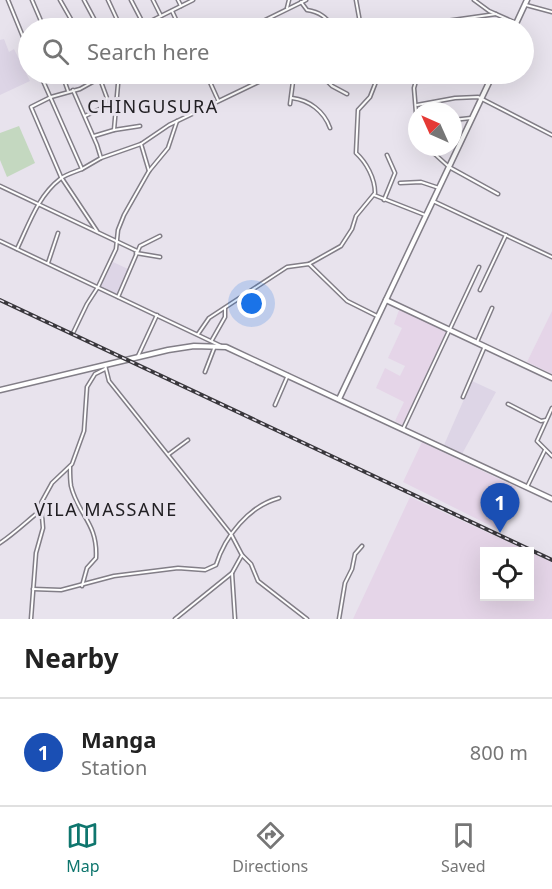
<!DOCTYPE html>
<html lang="en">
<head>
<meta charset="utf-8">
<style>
	:root { --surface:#fff; --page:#f6f6f6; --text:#222; --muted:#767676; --line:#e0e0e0; --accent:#0f766e }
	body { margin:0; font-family:"Noto Sans",sans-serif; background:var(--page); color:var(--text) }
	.controls { position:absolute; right:18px; bottom:18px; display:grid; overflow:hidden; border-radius:0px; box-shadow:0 6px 24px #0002 }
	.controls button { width:54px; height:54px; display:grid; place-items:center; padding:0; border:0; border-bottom:2px solid var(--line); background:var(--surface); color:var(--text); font:30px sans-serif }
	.compass { position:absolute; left:408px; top:102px; width:54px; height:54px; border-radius:50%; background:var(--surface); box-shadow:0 6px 24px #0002; rotate:315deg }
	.you { position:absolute; left:252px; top:304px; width:21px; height:21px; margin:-15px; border:4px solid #fff; border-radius:50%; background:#1a73e8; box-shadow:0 0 0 9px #1a73e833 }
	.badge { display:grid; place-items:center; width:39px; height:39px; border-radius:50%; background:var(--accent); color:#fff; font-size:20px; font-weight:700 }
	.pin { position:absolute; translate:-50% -50px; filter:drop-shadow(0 2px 3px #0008) }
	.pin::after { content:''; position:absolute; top:32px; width:21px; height:18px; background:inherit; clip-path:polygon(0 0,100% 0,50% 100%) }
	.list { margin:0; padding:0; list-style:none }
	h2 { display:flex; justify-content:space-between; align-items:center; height:78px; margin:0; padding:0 24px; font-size:26px }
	h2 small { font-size:20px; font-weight:400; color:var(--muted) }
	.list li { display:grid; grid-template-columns:39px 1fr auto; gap:18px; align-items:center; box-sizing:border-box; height:108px; padding:0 24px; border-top:2px solid var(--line) }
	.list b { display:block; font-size:22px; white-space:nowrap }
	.list p { margin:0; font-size:20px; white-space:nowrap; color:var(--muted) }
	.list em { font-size:20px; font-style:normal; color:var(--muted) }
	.icon { flex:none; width:33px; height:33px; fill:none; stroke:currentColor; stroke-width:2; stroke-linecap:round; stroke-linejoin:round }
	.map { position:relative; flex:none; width:552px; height:619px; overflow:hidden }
	.search { position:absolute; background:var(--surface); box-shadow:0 6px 24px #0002; left:18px; right:18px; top:18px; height:66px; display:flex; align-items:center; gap:15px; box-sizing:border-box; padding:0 21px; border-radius:33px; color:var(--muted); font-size:22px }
	.sheet { height:186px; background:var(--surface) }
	nav { display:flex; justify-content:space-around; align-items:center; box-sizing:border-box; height:84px; border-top:2px solid var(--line); background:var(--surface); font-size:16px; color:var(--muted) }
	nav a { display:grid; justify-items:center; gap:3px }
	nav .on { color:var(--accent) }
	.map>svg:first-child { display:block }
	.built { fill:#ddd5e6 }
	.industrial { fill:#e5d5e8 }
	.green { fill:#c4d8c0 }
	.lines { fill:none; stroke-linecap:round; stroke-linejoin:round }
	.street-casing { stroke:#827e87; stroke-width:5 }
	.secondary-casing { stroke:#827e87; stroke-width:7 }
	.street { stroke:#fff; stroke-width:2 }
	.secondary { stroke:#fff; stroke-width:4 }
	.rail-casing { stroke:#39373c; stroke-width:4 }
	.rail { stroke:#e8e3ed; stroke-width:1.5; stroke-dasharray:4.5; stroke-linecap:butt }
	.labels { text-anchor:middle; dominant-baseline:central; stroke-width:6; stroke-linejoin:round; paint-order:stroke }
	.neighbourhood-label { font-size:18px; letter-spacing:1.5px; fill:#222024; stroke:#e8e3ed }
</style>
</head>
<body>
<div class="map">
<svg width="552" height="619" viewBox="0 0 552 619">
	<rect width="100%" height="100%" fill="#e8e3ed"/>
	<!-- built -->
	<g class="built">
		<polygon points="4,39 9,52 14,49 30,81 0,95 0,40"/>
		<polygon points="113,262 128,269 117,294 100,287"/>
		<polygon points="472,381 496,392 462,454 444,445"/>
	</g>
	<!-- industrial -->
	<g class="industrial">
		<polygon points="399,310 447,330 402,425 395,421 404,402 376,388 385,368 400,376 405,366 388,358 402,328 394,324"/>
		<polygon points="552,311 552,374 527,362"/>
		<polygon points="422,442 516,487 497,529 403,482"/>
		<polygon points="410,497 528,551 484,552 484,596 530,596 530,552 552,562 552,619 353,619"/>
	</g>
	<!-- green -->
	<polygon class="green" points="19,126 35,163 7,177 0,160 0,133"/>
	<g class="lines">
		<defs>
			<g id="street">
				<polyline points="8,0 28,49"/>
				<polyline points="32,0 44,28"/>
				<polyline points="60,0 76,28"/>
				<polyline points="84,0 99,28"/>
				<polyline points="108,0 121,28"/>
				<polyline points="131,0 144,25"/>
				<polyline points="153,0 161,16"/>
				<polyline points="178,0 181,6"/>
				<polyline points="356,0 361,28"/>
				<polyline points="474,0 489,11 516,23"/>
				<path d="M301,2L307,10C321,12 326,18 335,28"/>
				<polyline points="526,5 552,12"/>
				<polyline points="287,8 289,0"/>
				<polyline points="172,11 180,28"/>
				<polyline points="137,28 193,0"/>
				<polyline points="194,28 209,21 214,28"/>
				<polyline points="249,28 306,0"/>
				<polyline points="397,28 496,14"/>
				<polyline points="62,74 68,91"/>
				<polyline points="216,74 209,80 218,100"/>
				<polyline points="320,74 332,86 347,94"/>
				<polyline points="415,74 416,81 414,88 417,125"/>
				<polyline points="100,79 107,98 106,104"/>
				<polyline points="73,90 97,145 101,158 82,169"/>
				<path d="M292,98C309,100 324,111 330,128"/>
				<polyline points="290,104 294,74"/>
				<polyline points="417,105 455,98 478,97 552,135"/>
				<polyline points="85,116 117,101"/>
				<polyline points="453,120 471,118"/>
				<polyline points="114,130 118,84 117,74"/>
				<polyline points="94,136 114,130 140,126"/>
				<polyline points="141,144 149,171"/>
				<polyline points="427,147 449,167 498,194"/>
				<polyline points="101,158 141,144 169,125 275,74"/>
				<polyline points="400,183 421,182 439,188"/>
				<polyline points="0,186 137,251"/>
				<polyline points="374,195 425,215"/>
				<polyline points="384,200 395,173 387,155"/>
				<polyline points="433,201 552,257"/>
				<polyline points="97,231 61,177 31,107 51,97 80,89 107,74"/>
				<polyline points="0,241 221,346"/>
				<path d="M17,249C29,224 38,196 60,179C66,174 75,172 82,169L40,74"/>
				<polyline points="136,253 160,257"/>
				<polyline points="48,263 58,233"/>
				<path d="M309,264L341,246L352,229L356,216L375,193C375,178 366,162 356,153L358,110L370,97L379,74"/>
				<polyline points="480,290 506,235"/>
				<polyline points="118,297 140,246 160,236"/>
				<polyline points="73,333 87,304 98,287 116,249 118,230 124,215 149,171 168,148 177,121"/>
				<polyline points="198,334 209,318 287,267 309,264 347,301 377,316"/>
				<polyline points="212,340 225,317 225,308"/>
				<polyline points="477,342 492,308"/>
				<polyline points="138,356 157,315"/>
				<polyline points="105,365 109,381 212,510 231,534 242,555 251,564 258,581 307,619"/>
				<polyline points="205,372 215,346"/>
				<polyline points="463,397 485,346"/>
				<polyline points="508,404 541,421 546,420"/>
				<polyline points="275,405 288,375"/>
				<polyline points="552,408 537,441 552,456"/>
				<polyline points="403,429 479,267"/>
				<polyline points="169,454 188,440"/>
				<path d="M70,467C70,473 70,480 71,486C78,515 98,523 96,558L87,568L82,586"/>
				<polyline points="527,487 545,450"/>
				<path d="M0,543C15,533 27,521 41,510"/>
				<polyline points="232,573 235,619"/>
				<path d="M33,589L61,590L114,576L178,568L205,570L216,565C225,536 249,506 279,498"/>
				<polyline points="31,619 36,553 43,528 41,503 52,483 72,464 84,431 87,387 95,374 105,369"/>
				<polyline points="175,619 232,573 242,555"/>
				<polyline points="339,619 345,583 352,569 355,554 362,546"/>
			</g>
			<g id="secondary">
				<polyline points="514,28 527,0"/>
				<polyline points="386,300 552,378"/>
				<polyline points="0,390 168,350 194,346 226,347 552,499"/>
				<polyline points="339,399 493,74"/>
			</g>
		</defs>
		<!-- street casing -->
		<use href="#street" class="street-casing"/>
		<!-- secondary casing -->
		<use href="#secondary" class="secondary-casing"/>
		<!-- street -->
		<use href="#street" class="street"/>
		<!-- secondary -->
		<use href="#secondary" class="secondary"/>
		<defs>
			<polyline id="rail" points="0,300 552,560"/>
		</defs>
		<!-- rail casing -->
		<use href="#rail" class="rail-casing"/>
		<!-- rail -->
		<use href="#rail" class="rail"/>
	</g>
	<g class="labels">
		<!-- neighbourhood labels -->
		<g class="neighbourhood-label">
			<text x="153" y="106">CHINGUSURA</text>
			<text x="106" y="509">VILA MASSANE</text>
		</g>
	</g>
</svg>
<div class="controls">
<button><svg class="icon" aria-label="locate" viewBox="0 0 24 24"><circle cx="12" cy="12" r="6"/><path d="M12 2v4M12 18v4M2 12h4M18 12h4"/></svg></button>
</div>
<svg class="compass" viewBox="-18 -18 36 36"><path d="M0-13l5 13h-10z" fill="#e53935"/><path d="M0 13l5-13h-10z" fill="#767676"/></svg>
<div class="you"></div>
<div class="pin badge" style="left:500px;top:533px;background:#1a4fb4">1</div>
<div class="search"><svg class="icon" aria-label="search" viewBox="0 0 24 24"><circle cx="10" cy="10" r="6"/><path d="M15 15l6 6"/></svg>Search here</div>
</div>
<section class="sheet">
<h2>Nearby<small></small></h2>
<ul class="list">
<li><span class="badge" style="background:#1a4fb4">1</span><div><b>Manga</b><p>Station</p></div><em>800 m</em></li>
</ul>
</section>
<nav>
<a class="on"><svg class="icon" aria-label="map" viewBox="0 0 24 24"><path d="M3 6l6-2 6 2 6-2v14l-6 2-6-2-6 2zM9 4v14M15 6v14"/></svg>Map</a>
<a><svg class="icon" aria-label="directions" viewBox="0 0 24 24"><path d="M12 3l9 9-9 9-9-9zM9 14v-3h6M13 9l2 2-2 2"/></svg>Directions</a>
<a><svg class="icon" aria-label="saved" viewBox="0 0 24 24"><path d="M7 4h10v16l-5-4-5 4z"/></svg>Saved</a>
</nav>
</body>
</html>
